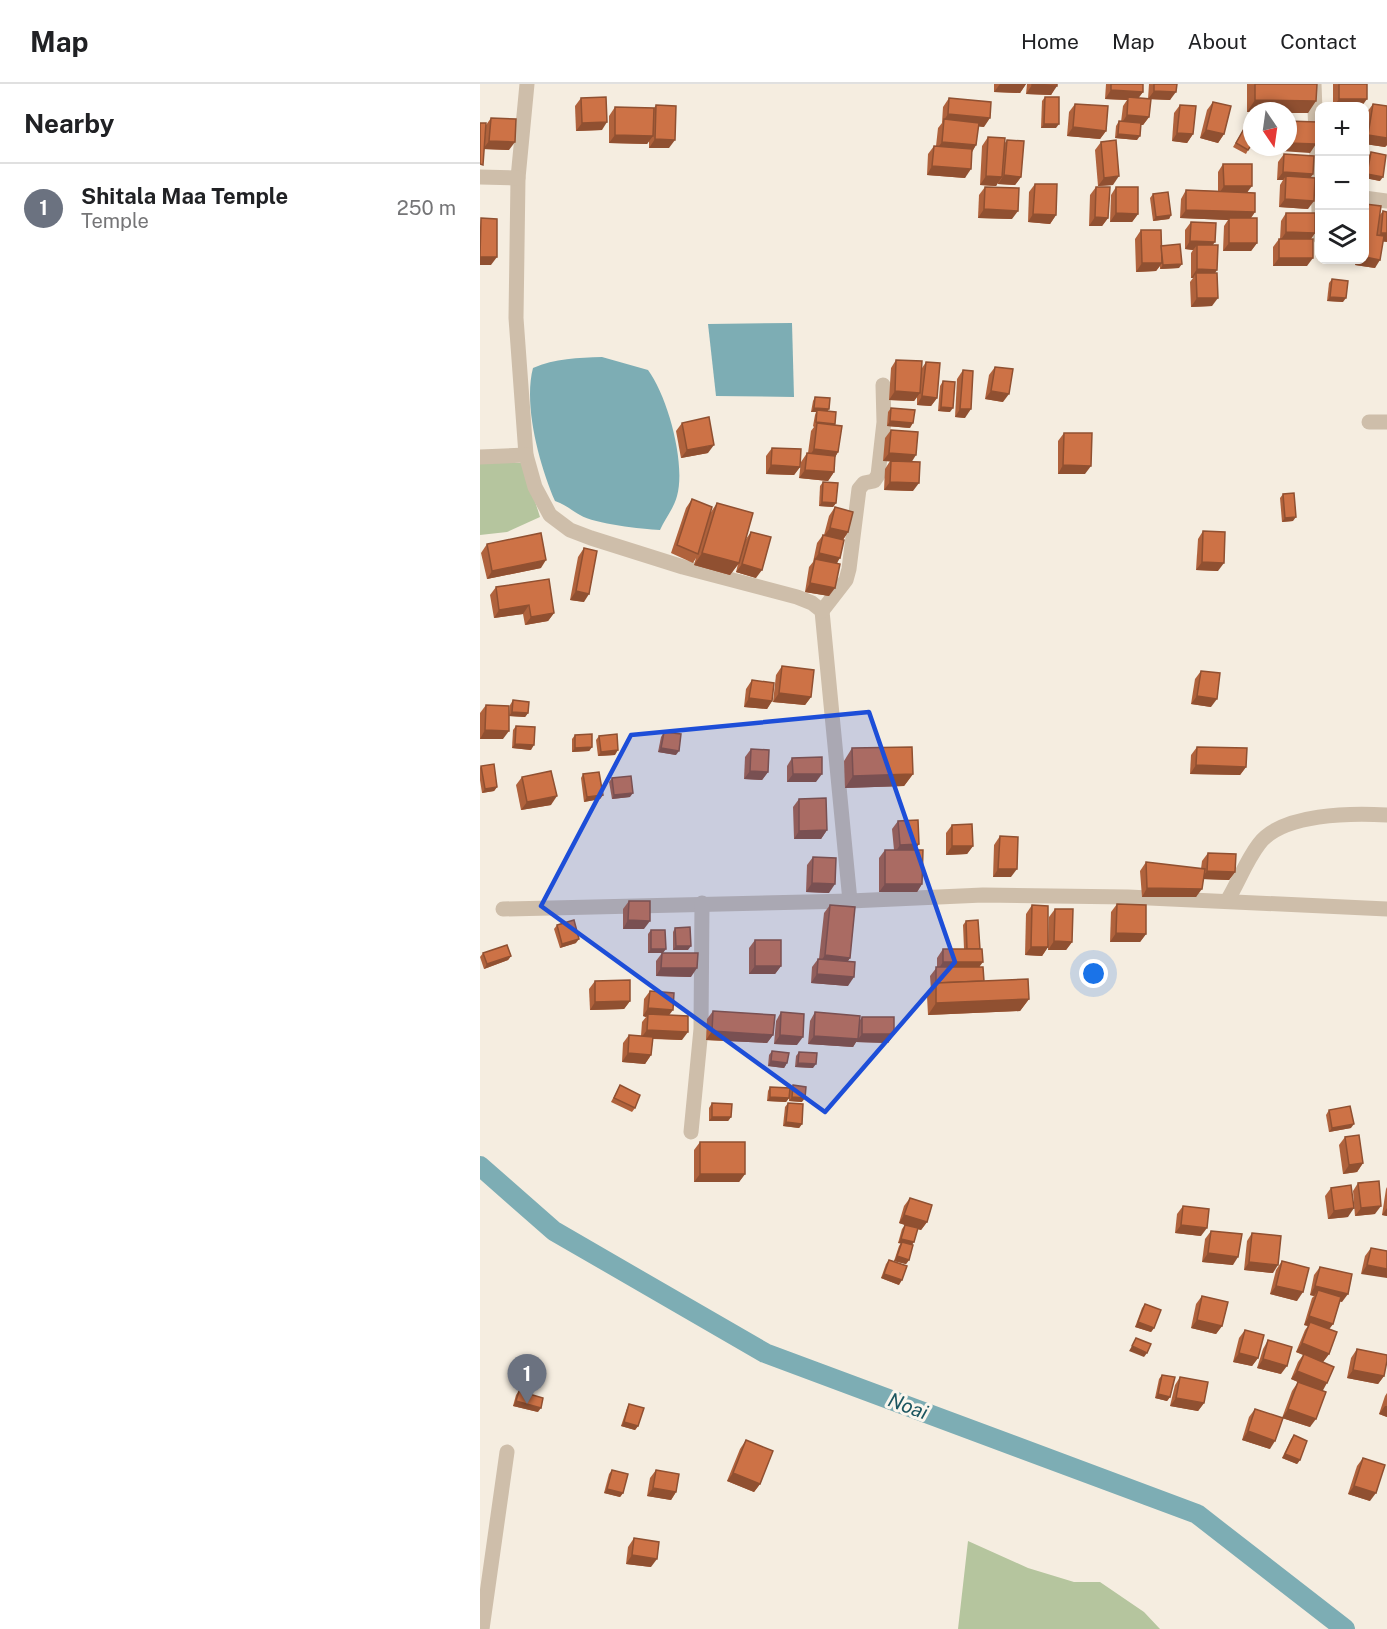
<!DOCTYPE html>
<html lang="en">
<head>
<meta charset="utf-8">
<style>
	:root { --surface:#fff; --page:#f2f2f2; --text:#202124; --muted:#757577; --line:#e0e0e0; --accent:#0b8043 }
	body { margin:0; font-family:"Public Sans",sans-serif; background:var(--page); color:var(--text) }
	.controls { position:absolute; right:18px; top:18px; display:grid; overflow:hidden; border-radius:12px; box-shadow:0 3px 9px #0003 }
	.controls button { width:54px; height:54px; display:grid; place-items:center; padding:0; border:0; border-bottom:2px solid var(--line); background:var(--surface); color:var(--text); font:30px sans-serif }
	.compass { position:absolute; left:763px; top:18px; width:54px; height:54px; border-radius:50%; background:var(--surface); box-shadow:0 3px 9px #0003; rotate:167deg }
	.you { position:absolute; left:614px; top:890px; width:21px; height:21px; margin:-15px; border:4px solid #fff; border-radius:50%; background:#1a73e8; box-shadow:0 0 0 9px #1a73e833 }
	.badge { display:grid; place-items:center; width:39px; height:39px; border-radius:50%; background:var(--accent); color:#fff; font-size:20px; font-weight:700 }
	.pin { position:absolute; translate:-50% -50px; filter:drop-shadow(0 2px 3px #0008) }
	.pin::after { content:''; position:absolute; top:32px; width:21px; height:18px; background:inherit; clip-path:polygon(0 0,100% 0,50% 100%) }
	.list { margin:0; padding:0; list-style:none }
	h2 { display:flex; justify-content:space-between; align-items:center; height:78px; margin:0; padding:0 24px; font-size:26px }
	h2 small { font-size:20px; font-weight:400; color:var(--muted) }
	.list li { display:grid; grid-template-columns:39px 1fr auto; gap:18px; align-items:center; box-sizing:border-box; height:90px; padding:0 24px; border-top:2px solid var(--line) }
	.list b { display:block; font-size:22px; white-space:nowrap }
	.list p { margin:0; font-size:20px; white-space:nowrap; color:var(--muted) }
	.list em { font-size:20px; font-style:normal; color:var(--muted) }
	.icon { flex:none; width:33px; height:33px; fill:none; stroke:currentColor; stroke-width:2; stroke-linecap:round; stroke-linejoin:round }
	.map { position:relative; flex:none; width:907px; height:1545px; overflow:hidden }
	header { display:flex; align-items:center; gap:36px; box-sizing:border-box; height:84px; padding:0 30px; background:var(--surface); border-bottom:2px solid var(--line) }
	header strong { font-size:28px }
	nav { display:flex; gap:33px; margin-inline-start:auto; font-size:21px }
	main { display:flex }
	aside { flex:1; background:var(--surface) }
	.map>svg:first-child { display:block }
	.green { fill:#b5c59e }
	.water { fill:#7dadb4 }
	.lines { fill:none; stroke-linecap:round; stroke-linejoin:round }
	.canal { stroke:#7dadb4; stroke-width:20 }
	.street { stroke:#cebeaa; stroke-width:15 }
	.wall { fill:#b0623c }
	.shaded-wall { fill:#905031 }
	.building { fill:#cd7246; stroke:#905031; stroke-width:1.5 }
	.marked { fill:#1d4ed8; fill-opacity:0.2; stroke:#1d4ed8; stroke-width:4.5; stroke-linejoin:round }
	.labels { text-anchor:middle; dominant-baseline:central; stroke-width:6; stroke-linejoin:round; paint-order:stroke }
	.water-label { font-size:20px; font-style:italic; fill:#1c5660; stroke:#fbf6ed }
</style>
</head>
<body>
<header>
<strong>Map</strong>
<nav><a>Home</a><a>Map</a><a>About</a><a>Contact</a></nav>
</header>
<main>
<aside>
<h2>Nearby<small></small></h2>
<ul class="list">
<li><span class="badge" style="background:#6b7280">1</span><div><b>Shitala Maa Temple</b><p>Temple</p></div><em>250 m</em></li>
</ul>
</aside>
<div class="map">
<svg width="907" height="1545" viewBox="0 0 907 1545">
	<rect width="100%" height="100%" fill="#f5ede0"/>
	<!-- green -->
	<g class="green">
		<polygon points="0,379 43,379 60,433 27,448 0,451"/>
		<polygon points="488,1457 548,1484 594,1498 620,1498 664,1528 680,1545 478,1545"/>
	</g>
	<!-- water -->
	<g class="water">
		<polygon points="312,239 314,313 236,312 228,240"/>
		<path d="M122,273L168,286C188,313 206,380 197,412C194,424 185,435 180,446C162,445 115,440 100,431C91,426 86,421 75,417C60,382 43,322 53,284C75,274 98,274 122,273Z"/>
	</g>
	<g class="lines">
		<!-- canal -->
		<polyline class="canal" points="0,1082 74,1147 285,1269 717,1430 865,1545"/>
		<!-- street -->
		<g class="street">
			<polyline points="47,0 38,94 36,234 46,371 55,403 70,431 90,446 111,454 203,483 317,513 332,519 342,527 370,817 503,811 648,813 907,825"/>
			<polyline points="834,0 840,153"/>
			<polyline points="0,93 38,94"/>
			<polyline points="884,114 907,117"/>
			<polyline points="889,338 907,338"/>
			<polyline points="0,373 46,371"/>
			<polyline points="342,527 366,496 369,485 379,405 384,399 394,397 398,391 404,338 403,301"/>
			<path d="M747,817C758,799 766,777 779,760C802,729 872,729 907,731"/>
			<polyline points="23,825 370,817"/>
			<polyline points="211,1048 221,945 222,819"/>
			<polyline points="2,1545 27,1368"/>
		</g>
	</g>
	<!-- wall -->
	<g class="wall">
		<polygon points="514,0 546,0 540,9 514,8"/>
		<polygon points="547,0 577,0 571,11 546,10"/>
		<polygon points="626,0 663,0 663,8 658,14 668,15 669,0 697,0 690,16 668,15 669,33 663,41 660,41 657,56 635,54 636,42 639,37 641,38 643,22 647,16 625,15"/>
		<polygon points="767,0 837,0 828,29 808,29 808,27 767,28"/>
		<polygon points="853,0 887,0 882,22 853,22"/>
		<polygon points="565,13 576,44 561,44 562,17"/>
		<polygon points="101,14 122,46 96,47 95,22"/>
		<polygon points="469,14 504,43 498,42 496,61 492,67 485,94 447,91 448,70 454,62 456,62 458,44 462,39 463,23"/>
		<polygon points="733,18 744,50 738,59 720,54 727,26"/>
		<polygon points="595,20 626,47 620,55 587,52 589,28"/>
		<polygon points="893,20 907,22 907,61 905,63 885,60 885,43 887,28"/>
		<polygon points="176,21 189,64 169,64 169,57 167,60 129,59 129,32 135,23 174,24"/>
		<polygon points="700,21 713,50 707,59 692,57 694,29"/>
		<polygon points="11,34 29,66 4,65 6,41"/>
		<polygon points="765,43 768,66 766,70 753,63"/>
		<polygon points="508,53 524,60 527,56 541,93 535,101 518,100 518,98 516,102 500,101 502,62"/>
		<polygon points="621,58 633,101 618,102 615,66"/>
		<polygon points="891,68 900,97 885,94 888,73"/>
		<polygon points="804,70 833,90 830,94 828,125 799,123 800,101 803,96 797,96 798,78"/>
		<polygon points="743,80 768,108 775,128 771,134 777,159 771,167 743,167 744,142 748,136 700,134 701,115 706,106 738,107 738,88"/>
		<polygon points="555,100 576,131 570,140 548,138 549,108"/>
		<polygon points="505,103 532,135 498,134 499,111"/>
		<polygon points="616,103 628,134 622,142 609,142 610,111"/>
		<polygon points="636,103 658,130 652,138 630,138 631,111"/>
		<polygon points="673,110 691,131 689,135 673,137 670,114"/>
		<polygon points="903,127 903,158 895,184 875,181 876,176 885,176 899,132"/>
		<polygon points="806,129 835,149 831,155 827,182 793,182 793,163 799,155 800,155 801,137"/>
		<polygon points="711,138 733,161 735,189 732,222 711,223 710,198 713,194 711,194 711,169 713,166 705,165 705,146"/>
		<polygon points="661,146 681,162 699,184 680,185 680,182 676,187 656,188 655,155"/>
		<polygon points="852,195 863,218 847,217 849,199"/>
		<polygon points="416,276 442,284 446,278 457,314 451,322 437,321 437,313 434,317 409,316 411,284"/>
		<polygon points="515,283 523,318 505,315 509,291"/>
		<polygon points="483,286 485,334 475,333 477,295"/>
		<polygon points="463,297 470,328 458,327 460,302"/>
		<polygon points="335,313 348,327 355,340 358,368 355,373 354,388 348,397 319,394 321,378 327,369 328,369 331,347 334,343 333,342 335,331 336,328 331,328 333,317"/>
		<polygon points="411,324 430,344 407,342 408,328"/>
		<polygon points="202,339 228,369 201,374 196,347"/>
		<polygon points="411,346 431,378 433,407 404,406 405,385 410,377 403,377 405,354"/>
		<polygon points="584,349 605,390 578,390 578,357"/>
		<polygon points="292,364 320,383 314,391 286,390 286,372"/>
		<polygon points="343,398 356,419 353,423 339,422 340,402"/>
		<polygon points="803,410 813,437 802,438 800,414"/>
		<polygon points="212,415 231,428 237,419 266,455 271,448 276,494 256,488 259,476 259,479 250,491 214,481 216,474 213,479 191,469 206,424"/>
		<polygon points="355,423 368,448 363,456 349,512 325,508 329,483 333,478 337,459 343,451 344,451 349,432"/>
		<polygon points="723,447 738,487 716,486 718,455"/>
		<polygon points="7,460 61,484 7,495 1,469"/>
		<polygon points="104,464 104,518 90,516 98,473"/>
		<polygon points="16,503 74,529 68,537 45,541 43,530 14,534 10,511"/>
		<polygon points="302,582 331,613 325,621 293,618 296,591"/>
		<polygon points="721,587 731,623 711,620 715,595"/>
		<polygon points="272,596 292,617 287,625 264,623 266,605"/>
		<polygon points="33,616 48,629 45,633 29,632 30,621"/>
		<polygon points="6,621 23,655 0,655 0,629"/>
		<polygon points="36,642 51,666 32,664 33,646"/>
		<polygon points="184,648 196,671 178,668 181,653"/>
		<polygon points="95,651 112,663 109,667 92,668 92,655"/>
		<polygon points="119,652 135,671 118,672 116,656"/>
		<polygon points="717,663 766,683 760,691 710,690 711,671"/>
		<polygon points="372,664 433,690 424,702 365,704 364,677"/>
		<polygon points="271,665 288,688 282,696 264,695 265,673"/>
		<polygon points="312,674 336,698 307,698 307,682"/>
		<polygon points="1,682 17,703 14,707 2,709 0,696 0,684"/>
		<polygon points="103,690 123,711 120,715 104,718 101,694"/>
		<polygon points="42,693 71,721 41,726 36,701"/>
		<polygon points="132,694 150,713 132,715 129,698"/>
		<polygon points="319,715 347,746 341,755 314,755 313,723"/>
		<polygon points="418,737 439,760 435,766 442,800 437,808 399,808 399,774 405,766 414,766 412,745"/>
		<polygon points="472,741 493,762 487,770 466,771 466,749"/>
		<polygon points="520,752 531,793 513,793 514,761"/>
		<polygon points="728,769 755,788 749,796 724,795 716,813 662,813 660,787 666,778 721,785 722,777"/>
		<polygon points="333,773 349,809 326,808 327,781"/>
		<polygon points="149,817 164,845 143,845 143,825"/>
		<polygon points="637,820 666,850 660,858 630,858 631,828"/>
		<polygon points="350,821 370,874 368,877 368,902 331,899 332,883 338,875 339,875 344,829"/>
		<polygon points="552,821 568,863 562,872 545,871 546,830"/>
		<polygon points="575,825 592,858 586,866 568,866 569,833"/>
		<polygon points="486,837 504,897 549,915 540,927 448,931 447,912 451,906 450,892 457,883 457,874 463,865 484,865 483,841"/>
		<polygon points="77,841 96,859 80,864 74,845"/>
		<polygon points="195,844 208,866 193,866 193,848"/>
		<polygon points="171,846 183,869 211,893 176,892 176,877 182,869 168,869 168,850"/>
		<polygon points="275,856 301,882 295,890 269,890 269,864"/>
		<polygon points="3,869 31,872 28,876 4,885 0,873"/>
		<polygon points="115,897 150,917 144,925 110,926 109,905"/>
		<polygon points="170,907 202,956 173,955 171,971 165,980 142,978 143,959 149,951 161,952 162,938 166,933 163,932 164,915"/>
		<polygon points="233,927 293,951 287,959 226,956 227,935"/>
		<polygon points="301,928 317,961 294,960 296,937"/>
		<polygon points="335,928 380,936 382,933 414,950 408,959 376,958 373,963 328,960 330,937"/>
		<polygon points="292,967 307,979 304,984 288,982 289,971"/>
		<polygon points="319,968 333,984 315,983 316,972"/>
		<polygon points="140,1001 155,1024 152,1028 131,1018"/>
		<polygon points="313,1001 322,1018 309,1017 309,1014 306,1018 287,1017 288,1007 290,1003 310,1006"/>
		<polygon points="232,1019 251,1033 248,1037 229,1037 229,1024"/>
		<polygon points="308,1019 322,1040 319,1044 303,1042 305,1023"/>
		<polygon points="849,1026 871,1044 849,1048 846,1031"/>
		<polygon points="865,1053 883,1079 877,1088 863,1090 859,1061"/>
		<polygon points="220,1058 265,1090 259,1098 214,1098 214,1066"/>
		<polygon points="878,1099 895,1130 875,1132 873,1107"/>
		<polygon points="907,1103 907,1132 902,1131 906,1105"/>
		<polygon points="851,1104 868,1133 848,1135 845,1112"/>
		<polygon points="430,1114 447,1138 441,1146 437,1145 432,1161 429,1176 426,1180 414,1177 419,1162 421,1159 418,1159 422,1145 425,1141 419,1139 424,1122"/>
		<polygon points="703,1122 721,1152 695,1149 697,1130"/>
		<polygon points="731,1147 753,1181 722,1178 725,1155"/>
		<polygon points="772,1149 793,1189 764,1186 767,1157"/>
		<polygon points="891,1164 907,1167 881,1190 885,1172"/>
		<polygon points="409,1176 419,1201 401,1194 406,1180"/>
		<polygon points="802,1177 817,1217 790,1210 796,1186"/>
		<polygon points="840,1183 862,1218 860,1217 853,1240 849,1245 849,1270 843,1278 842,1307 830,1343 802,1334 812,1307 818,1298 827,1302 811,1295 818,1278 823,1271 816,1268 825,1246 828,1242 824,1241 832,1214 834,1212 830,1211 834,1191"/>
		<polygon points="722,1212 742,1242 736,1250 711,1244 716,1220"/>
		<polygon points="665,1220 674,1244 671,1248 655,1243 662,1224"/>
		<polygon points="765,1246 778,1274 772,1282 753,1278 759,1254"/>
		<polygon points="788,1256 801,1290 777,1284 783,1265"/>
		<polygon points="877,1265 904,1292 898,1300 867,1294 871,1274"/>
		<polygon points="682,1291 690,1313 687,1317 675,1314 679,1295"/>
		<polygon points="700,1293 724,1319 718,1327 690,1322 695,1301"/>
		<polygon points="39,1307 58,1328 33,1322 36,1311"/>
		<polygon points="907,1309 907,1333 899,1330 905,1312"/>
		<polygon points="149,1320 158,1342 155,1346 141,1342 147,1324"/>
		<polygon points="775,1325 790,1365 762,1356 769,1333"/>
		<polygon points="814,1351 820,1376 817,1380 802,1374 811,1355"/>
		<polygon points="266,1356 280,1400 274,1408 247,1397 260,1365"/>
		<polygon points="883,1374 890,1417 868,1410 877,1382"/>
		<polygon points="132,1386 143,1409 140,1413 124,1409 129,1390"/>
		<polygon points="176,1386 196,1408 191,1416 167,1412 170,1394"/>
		<polygon points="154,1454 171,1483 146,1480 148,1463"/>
	</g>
	<!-- shaded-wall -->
	<g class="shaded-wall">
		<polygon points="520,0 546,0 540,9 514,8"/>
		<polygon points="552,1 577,2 571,11 546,10"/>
		<polygon points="631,6 663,8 657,16 648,13 647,16 625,15"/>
		<polygon points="674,7 696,8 690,16 668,15"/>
		<polygon points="859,15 887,15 882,22 854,22"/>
		<polygon points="775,16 836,17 828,29 808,29 808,27 772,27 772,28 767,28"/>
		<polygon points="468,30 510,34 504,43 464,39 464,35 462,39"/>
		<polygon points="647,31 669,33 663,41 641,40"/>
		<polygon points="127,38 122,46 96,47 102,39"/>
		<polygon points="564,40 579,40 576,44 561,44"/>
		<polygon points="593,43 626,47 620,55 587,52"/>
		<polygon points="726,46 744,50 738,59 720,54"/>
		<polygon points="697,49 713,50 707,59 692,57"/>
		<polygon points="638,50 660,52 657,56 635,54"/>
		<polygon points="135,51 173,52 167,60 129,59"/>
		<polygon points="888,51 907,54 907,61 905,63 885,60 885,56"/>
		<polygon points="175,55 195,56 189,64 169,64"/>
		<polygon points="9,57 35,58 29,66 3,65"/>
		<polygon points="462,58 496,61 491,70 456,66"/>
		<polygon points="808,59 836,60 830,69 801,67 804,63 808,63"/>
		<polygon points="452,82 491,85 485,94 447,91"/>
		<polygon points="803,88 833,90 827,98 806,92 803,96 797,96"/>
		<polygon points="887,90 903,93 900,97 885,94"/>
		<polygon points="524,91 541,93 535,101 518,100"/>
		<polygon points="506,92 522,93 516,102 500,101"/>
		<polygon points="639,92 633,101 618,102 624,94"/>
		<polygon points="744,102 772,102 766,110 738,111"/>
		<polygon points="805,115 834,117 828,125 799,123"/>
		<polygon points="504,125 538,127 532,135 498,134"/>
		<polygon points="706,126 775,128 769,136 749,134 748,136 700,134"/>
		<polygon points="636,129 658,130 652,138 630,138"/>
		<polygon points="553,130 576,131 570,140 548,138"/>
		<polygon points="691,131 689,135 673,137 676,133"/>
		<polygon points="615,133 628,134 622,142 609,142"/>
		<polygon points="806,148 835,149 829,157 800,157"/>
		<polygon points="901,149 907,149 907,158 895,157"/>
		<polygon points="710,157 735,158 729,166 717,161 713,166 705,165"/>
		<polygon points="749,159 777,159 771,167 743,167"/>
		<polygon points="0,173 17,173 11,181 0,181"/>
		<polygon points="885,173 900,176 895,184 875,181 879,176 885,176"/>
		<polygon points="799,174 833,174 827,182 793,182"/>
		<polygon points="662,179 682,179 676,187 656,188"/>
		<polygon points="702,180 699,184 680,185 683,181"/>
		<polygon points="717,185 737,186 732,194 716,189 713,194 711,194"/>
		<polygon points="850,213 866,214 863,218 847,217"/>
		<polygon points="717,214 738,214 732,222 711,223"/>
		<polygon points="415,307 440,309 434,317 409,316"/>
		<polygon points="511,307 529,310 523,318 505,315"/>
		<polygon points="442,312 457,314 451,322 437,321"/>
		<polygon points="461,323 473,324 470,328 458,327"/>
		<polygon points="334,324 349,325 346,329 337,326 336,328 331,328"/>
		<polygon points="480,325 491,325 485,334 475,333"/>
		<polygon points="410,337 433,339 430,344 407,342"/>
		<polygon points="234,361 228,369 201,374 207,366"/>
		<polygon points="334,365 358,368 353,377 328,374"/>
		<polygon points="409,369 436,371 431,379 403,377"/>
		<polygon points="291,381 320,383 314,391 286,390"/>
		<polygon points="583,381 611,382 605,390 578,390"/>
		<polygon points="325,386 354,388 348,397 319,394"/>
		<polygon points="410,398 439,399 433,407 404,406"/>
		<polygon points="342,418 356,419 353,423 339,422"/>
		<polygon points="816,433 813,437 802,438 805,434"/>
		<polygon points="350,444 368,448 362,457 344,452"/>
		<polygon points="222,469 259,479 250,491 214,481"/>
		<polygon points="339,469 360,474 355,482 335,475 333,478"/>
		<polygon points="66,476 61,484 7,495 12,487"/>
		<polygon points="722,478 744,479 738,487 716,486"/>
		<polygon points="262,480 282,486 276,494 256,488"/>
		<polygon points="330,499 355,504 349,512 325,508"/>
		<polygon points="96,507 109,510 104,518 90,516"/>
		<polygon points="49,521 43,530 14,534 19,526"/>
		<polygon points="74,529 68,537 45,541 51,533"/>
		<polygon points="299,609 331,613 325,621 293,618"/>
		<polygon points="717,612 737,615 731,623 711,620"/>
		<polygon points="269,614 292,617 287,625 264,623"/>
		<polygon points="32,628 48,629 45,633 29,632"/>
		<polygon points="5,646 29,647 23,655 0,655"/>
		<polygon points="35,660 54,661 51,666 32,664"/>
		<polygon points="112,663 109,667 92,668 95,664"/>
		<polygon points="181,664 199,667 196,671 178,668"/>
		<polygon points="138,666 135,671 118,672 121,668"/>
		<polygon points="716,681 766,683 760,691 710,690"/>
		<polygon points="270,687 288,688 282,696 264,695"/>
		<polygon points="313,690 342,690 336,698 307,698"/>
		<polygon points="433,690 424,702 365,704 373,692"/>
		<polygon points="17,703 14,707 2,709 5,705"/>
		<polygon points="153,709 150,713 132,715 134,711"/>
		<polygon points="123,711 120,715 104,718 107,713"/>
		<polygon points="77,712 71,721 41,726 47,718"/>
		<polygon points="347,746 341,755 314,755 319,747"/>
		<polygon points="439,760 433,768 414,770 420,761"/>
		<polygon points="472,762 493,762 487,770 466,771"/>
		<polygon points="518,785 537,785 531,793 513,793"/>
		<polygon points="727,787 755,788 749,796 721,795"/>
		<polygon points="332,799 355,800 349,809 326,808"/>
		<polygon points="405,800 442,800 437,808 399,808"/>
		<polygon points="667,804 722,805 716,813 662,813"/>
		<polygon points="148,836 170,837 164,845 143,845"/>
		<polygon points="636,849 666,850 660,858 630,858"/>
		<polygon points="99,855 96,859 80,864 82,860"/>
		<polygon points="574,857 592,858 586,866 568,866"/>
		<polygon points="196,862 211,862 208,866 193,866"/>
		<polygon points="551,863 568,863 562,872 545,871"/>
		<polygon points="171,865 186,865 183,869 168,869"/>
		<polygon points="345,871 370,874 364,882 339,880"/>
		<polygon points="31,872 28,876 4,885 7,880"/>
		<polygon points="463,878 503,878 497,886 457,887"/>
		<polygon points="275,882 301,882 295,890 269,890"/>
		<polygon points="181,884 217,884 211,893 176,892"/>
		<polygon points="337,890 374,893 368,902 331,899"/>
		<polygon points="549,915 540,927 448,931 456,919"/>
		<polygon points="150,917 144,925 110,926 115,918"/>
		<polygon points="168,924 193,926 187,934 168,930 166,933 163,932"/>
		<polygon points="167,946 208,948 202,956 161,954"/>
		<polygon points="232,947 293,951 287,959 226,956"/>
		<polygon points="382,950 414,950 408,959 376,958"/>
		<polygon points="300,951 323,953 317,961 294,960"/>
		<polygon points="334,952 378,955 373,963 328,960"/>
		<polygon points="148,969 171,971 165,980 142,978"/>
		<polygon points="291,977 307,979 304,984 288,982"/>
		<polygon points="318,979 336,980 333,984 315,983"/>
		<polygon points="290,1013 309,1014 306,1018 287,1017"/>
		<polygon points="312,1013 325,1014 322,1018 309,1017"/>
		<polygon points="232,1033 251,1033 248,1037 229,1037"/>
		<polygon points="306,1038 322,1040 319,1044 303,1042"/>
		<polygon points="874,1040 871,1044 849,1048 852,1044"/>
		<polygon points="883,1079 877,1088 863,1090 869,1081"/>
		<polygon points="220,1090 265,1090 259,1098 214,1098"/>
		<polygon points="901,1122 895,1130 875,1132 881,1124"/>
		<polygon points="874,1124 868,1133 848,1135 854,1127"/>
		<polygon points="907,1124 907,1132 902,1131"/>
		<polygon points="424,1131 447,1138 441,1146 419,1139"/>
		<polygon points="701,1141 727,1144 721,1152 695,1149"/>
		<polygon points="421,1155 434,1158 431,1162 418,1159"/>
		<polygon points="728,1169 758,1173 753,1181 722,1178"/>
		<polygon points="417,1172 429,1176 426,1180 414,1177"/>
		<polygon points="769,1178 798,1181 793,1189 764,1186"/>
		<polygon points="887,1181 907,1185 907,1194 881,1190"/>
		<polygon points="404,1190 422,1196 419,1201 401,1194"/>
		<polygon points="796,1202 823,1208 817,1217 790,1210"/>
		<polygon points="835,1202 868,1210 862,1218 836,1212 838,1206 834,1212 830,1211"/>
		<polygon points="829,1232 853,1240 847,1248 830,1238 828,1242 824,1241"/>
		<polygon points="717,1236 742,1242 736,1250 711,1244"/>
		<polygon points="658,1238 674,1244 671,1248 655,1243"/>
		<polygon points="822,1259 849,1270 843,1278 816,1268"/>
		<polygon points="652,1262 667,1269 664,1273 649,1267"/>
		<polygon points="759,1269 778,1274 772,1282 753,1278"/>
		<polygon points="783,1275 807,1282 801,1290 777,1284"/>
		<polygon points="873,1286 904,1292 898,1300 867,1294"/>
		<polygon points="817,1287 847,1299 842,1308 811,1295"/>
		<polygon points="678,1310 690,1313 687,1317 675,1314"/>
		<polygon points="696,1314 724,1319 718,1327 690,1322"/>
		<polygon points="36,1317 61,1324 58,1328 33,1322"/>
		<polygon points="905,1322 907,1322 907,1333 899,1330"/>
		<polygon points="808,1325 836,1335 830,1343 802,1334"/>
		<polygon points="144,1338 158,1342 155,1346 141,1342"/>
		<polygon points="768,1347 795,1357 790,1365 762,1356"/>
		<polygon points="805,1370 820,1376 817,1380 802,1374"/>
		<polygon points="253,1389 280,1400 274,1408 247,1397"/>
		<polygon points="874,1402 896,1409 890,1417 868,1410"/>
		<polygon points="173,1404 196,1408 191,1416 167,1412"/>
		<polygon points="127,1405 143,1409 140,1413 124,1409"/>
		<polygon points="152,1471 177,1475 171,1483 146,1480"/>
	</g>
	<!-- building -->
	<g class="building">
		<polygon points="552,0 577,0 577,2 552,1"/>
		<polygon points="631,0 663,0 663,8 631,6"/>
		<polygon points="674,0 697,0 696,8 674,7"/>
		<polygon points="775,0 837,0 836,17 775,16"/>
		<rect x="859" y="0" width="28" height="15"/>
		<polygon points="126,13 127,38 102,39 101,14"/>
		<polygon points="565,13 579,13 579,40 564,40"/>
		<polygon points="648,13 671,15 669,33 647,31"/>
		<polygon points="469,14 511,18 510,34 468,30"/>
		<polygon points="733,18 751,22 744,50 726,46"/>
		<polygon points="595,20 628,22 626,47 593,43"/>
		<polygon points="893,20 907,22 907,54 888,51"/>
		<polygon points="176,21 196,22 195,56 175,55"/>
		<polygon points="700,21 716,22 713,50 697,49"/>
		<polygon points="135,23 174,24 173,52 135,51"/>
		<polygon points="11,34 36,35 35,58 9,57"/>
		<polygon points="464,35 499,39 496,61 462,58"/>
		<polygon points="639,37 661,39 660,52 638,50"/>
		<polygon points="808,37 837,38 836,60 808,59"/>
		<polygon points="0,39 6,39 3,81 0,80"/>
		<polygon points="765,43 772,47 772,60 768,66 756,59"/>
		<polygon points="508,53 525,54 522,93 506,92"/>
		<polygon points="527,56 544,57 541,93 524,91"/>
		<polygon points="636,56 639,92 624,94 621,58"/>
		<polygon points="454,62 492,65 491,85 452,82"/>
		<polygon points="891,68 906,71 903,93 887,90"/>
		<polygon points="804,70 834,72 833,90 803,88"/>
		<polygon points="743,80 772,80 772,102 744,102"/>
		<polygon points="806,92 835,94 834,117 805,115"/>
		<polygon points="555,100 577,100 576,131 553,130"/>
		<polygon points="505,103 539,104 538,127 504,125"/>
		<polygon points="616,103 630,103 628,134 615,133"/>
		<polygon points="636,103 658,103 658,130 636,129"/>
		<polygon points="706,106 775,109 775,128 706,126"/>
		<polygon points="688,108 691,131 676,133 673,110"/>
		<polygon points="885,120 901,122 897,151 904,152 900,176 885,173"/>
		<polygon points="903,127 907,128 907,149 901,149"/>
		<polygon points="806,129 835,129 835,149 806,148"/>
		<polygon points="1,134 17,135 17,173 0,173"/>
		<rect x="749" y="134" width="28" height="25"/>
		<polygon points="711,138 736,139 735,158 710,157"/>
		<polygon points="661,146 681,146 682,179 662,179"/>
		<rect x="799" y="155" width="34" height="19"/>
		<polygon points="700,160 702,180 683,181 681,162"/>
		<polygon points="717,161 738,161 737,186 717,185"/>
		<polygon points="716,189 737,189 738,214 717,214"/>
		<polygon points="852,195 868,197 866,214 850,213"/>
		<polygon points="416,276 442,277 440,309 415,307"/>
		<polygon points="446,278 460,279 457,314 442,312"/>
		<polygon points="515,283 533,285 529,310 511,307"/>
		<polygon points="483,286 493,287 491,325 480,325"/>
		<polygon points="463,297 475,298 473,324 461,323"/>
		<polygon points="335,313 350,314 349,325 334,324"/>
		<polygon points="411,324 435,326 433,339 410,337"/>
		<polygon points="337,326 356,328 355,340 336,338"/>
		<polygon points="229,333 234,361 207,366 202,339"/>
		<polygon points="337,339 362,342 358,368 334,365"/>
		<polygon points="411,346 438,348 436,371 409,369"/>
		<polygon points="584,349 612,349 611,382 583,381"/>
		<polygon points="292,364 321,365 320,383 291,381"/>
		<polygon points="327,369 355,372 354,388 325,386"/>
		<polygon points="411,377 440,378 439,399 410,398"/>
		<polygon points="343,398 358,399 356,419 342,418"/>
		<polygon points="814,409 816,433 805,434 803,410"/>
		<polygon points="212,415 232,423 218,470 197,461"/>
		<polygon points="237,419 273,429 259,479 222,469"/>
		<polygon points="355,423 373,428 368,448 350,444"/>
		<polygon points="723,447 745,448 744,479 722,478"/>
		<polygon points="271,448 291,453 282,486 262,480"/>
		<polygon points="61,449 66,476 12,487 7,460"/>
		<polygon points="343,451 364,456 360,474 339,469"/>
		<polygon points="104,464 117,467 109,510 96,507"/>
		<polygon points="335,475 360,480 355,504 330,499"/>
		<polygon points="69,495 74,529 51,533 49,521 19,526 16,503"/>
		<polygon points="302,582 334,586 331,613 299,609"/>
		<polygon points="721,587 740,589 737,615 717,612"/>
		<polygon points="272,596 294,599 292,617 269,614"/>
		<polygon points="33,616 49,618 48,629 32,628"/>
		<polygon points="6,621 29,622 29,647 5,646"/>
		<polygon points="36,642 55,643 54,661 35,660"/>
		<polygon points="184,648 201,650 199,667 181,664"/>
		<polygon points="112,650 112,663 95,664 95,651"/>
		<polygon points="137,650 138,666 121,668 119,652"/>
		<polygon points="432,663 433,690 373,692 372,664"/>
		<polygon points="717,663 767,664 766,683 716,681"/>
		<polygon points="271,665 289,666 288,688 270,687"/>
		<polygon points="342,673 342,690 313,690 312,674"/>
		<polygon points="14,680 17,703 5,705 1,682"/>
		<polygon points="71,687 77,712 47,718 42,693"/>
		<polygon points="119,688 123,711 107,713 103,690"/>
		<polygon points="151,692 153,709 134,711 132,694"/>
		<polygon points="346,714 347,746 319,747 319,715"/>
		<polygon points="438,736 439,760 420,761 418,737"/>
		<polygon points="492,740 493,762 472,762 472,741"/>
		<polygon points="520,752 538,753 537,785 518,785"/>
		<polygon points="405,766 443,766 442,800 405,800"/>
		<polygon points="728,769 756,770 755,788 727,787"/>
		<polygon points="333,773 356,774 355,800 332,799"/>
		<polygon points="666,778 725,785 722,805 667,804"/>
		<polygon points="149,817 170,817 170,837 148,836"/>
		<polygon points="637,820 666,821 666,850 636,849"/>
		<polygon points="350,821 375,823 370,874 345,871"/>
		<polygon points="552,821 568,822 568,863 551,863"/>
		<polygon points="575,825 593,825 592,858 574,857"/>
		<polygon points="94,836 99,855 82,860 77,841"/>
		<polygon points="498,836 500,865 487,865 486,837"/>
		<polygon points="210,843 211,862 196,862 195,844"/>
		<polygon points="171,846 185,846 186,865 171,865"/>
		<rect x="275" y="856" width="26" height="26"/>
		<polygon points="27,861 31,872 7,880 3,869"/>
		<polygon points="463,865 502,865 503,878 463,878"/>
		<polygon points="182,869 218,869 217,884 181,884"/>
		<polygon points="338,875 375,878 374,893 337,890"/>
		<polygon points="456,883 503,883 504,897 456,899"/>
		<polygon points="548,895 549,915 456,919 456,899"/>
		<polygon points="150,896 150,917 115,918 115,897"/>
		<polygon points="170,907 194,909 193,926 168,924"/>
		<polygon points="233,927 295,931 293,951 232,947"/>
		<polygon points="301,928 324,930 323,953 300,951"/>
		<polygon points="335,928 380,932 378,955 334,952"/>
		<polygon points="168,930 208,932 208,948 167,946"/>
		<rect x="382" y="933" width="32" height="17"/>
		<polygon points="149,951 173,953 171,971 148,969"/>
		<polygon points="292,967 309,969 307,979 291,977"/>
		<polygon points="319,968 337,969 336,980 318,979"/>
		<polygon points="140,1001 160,1011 155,1024 134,1014"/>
		<polygon points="313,1001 326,1003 325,1014 312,1013"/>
		<polygon points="290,1003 310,1004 309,1014 290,1013"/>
		<polygon points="232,1019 252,1020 251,1033 232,1033"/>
		<polygon points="308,1019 323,1020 322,1040 306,1038"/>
		<polygon points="870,1022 874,1040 852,1044 849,1026"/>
		<polygon points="879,1051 883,1079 869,1081 865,1053"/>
		<rect x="220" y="1058" width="45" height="32"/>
		<polygon points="899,1097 901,1122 881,1124 878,1099"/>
		<polygon points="871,1101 874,1124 854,1127 851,1104"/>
		<polygon points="430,1114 452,1121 447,1138 424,1131"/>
		<polygon points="703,1122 729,1125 727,1144 701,1141"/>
		<polygon points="425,1141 438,1144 434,1158 421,1155"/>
		<polygon points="731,1147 762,1150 758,1173 728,1169"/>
		<polygon points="772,1149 801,1152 798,1181 769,1178"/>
		<polygon points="422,1158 433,1161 429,1176 417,1172"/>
		<polygon points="891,1164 907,1167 907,1185 887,1181"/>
		<polygon points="409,1176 427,1182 422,1196 404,1190"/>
		<polygon points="802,1177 829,1184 823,1208 796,1202"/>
		<polygon points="840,1183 872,1190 868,1210 835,1202"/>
		<polygon points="838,1206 861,1213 853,1240 829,1232"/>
		<polygon points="722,1212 748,1218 742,1242 717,1236"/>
		<polygon points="665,1220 681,1226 674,1244 658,1238"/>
		<polygon points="830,1238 857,1248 849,1270 822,1259"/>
		<polygon points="765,1246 784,1251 778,1274 759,1269"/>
		<polygon points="656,1254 671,1260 667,1269 652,1262"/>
		<polygon points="788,1256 812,1263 807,1282 783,1275"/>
		<polygon points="877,1265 907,1271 907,1277 904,1292 873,1286"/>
		<polygon points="824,1270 854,1283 847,1299 817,1287"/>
		<polygon points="682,1291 695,1293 690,1313 678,1310"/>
		<polygon points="700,1293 728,1298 724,1319 696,1314"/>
		<polygon points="818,1298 846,1308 836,1335 808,1325"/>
		<polygon points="39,1307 63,1314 61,1324 36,1317"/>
		<polygon points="149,1320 164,1324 158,1342 144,1338"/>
		<polygon points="775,1325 803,1334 795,1357 768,1347"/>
		<polygon points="814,1351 827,1357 820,1376 805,1370"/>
		<polygon points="266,1356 293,1367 280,1400 253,1389"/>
		<polygon points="883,1374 905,1381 896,1409 874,1402"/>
		<polygon points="132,1386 148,1390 143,1409 127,1405"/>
		<polygon points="176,1386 199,1390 196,1408 173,1404"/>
		<polygon points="154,1454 179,1458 177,1475 152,1471"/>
	</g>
	<!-- marked area -->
	<path class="marked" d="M389,628L475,878L345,1028L61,822L151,651Z"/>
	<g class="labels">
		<!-- water labels -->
		<g class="water-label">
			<text transform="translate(428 1322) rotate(21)">Noai</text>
		</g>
	</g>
</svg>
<div class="controls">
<button>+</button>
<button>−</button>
<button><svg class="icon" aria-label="layers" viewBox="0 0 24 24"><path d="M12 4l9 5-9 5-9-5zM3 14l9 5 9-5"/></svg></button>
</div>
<svg class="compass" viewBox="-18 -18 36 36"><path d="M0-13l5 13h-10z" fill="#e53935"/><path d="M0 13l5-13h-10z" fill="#757577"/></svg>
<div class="you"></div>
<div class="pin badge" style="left:47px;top:1320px;background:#6b7280">1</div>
</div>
</main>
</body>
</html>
